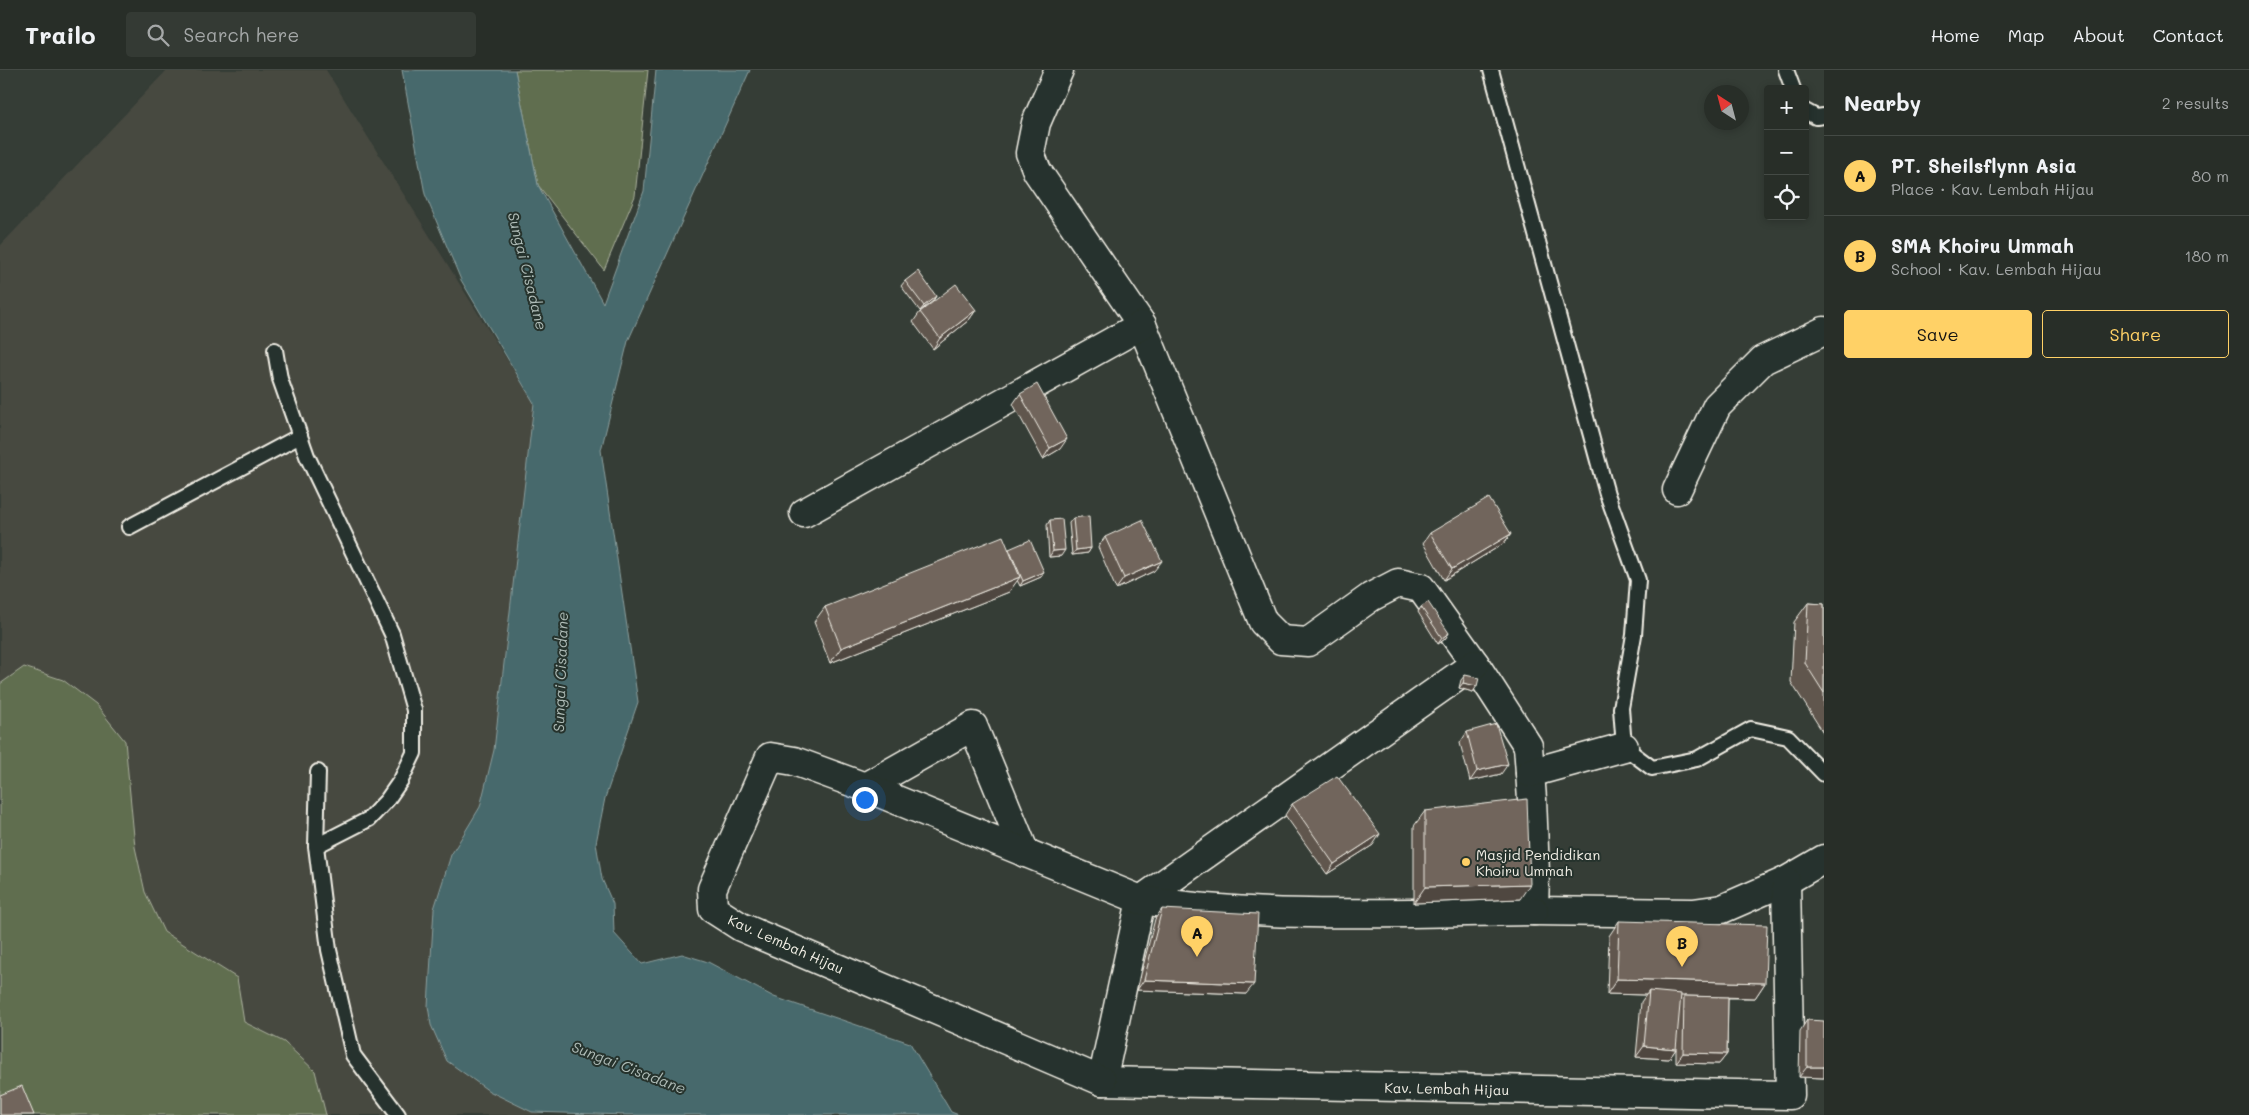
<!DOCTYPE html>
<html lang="en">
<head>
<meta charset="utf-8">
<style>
	:root { --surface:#282e28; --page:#343a34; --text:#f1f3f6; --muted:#a5a8a8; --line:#444a45; --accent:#ffd166 }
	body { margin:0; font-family:Mali,sans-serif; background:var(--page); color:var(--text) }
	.controls { position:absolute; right:15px; top:15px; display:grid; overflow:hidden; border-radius:5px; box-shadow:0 2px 8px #0003 }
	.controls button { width:45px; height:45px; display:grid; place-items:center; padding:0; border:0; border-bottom:1px solid var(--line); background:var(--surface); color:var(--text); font:25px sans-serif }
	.compass { position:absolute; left:1704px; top:15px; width:45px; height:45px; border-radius:50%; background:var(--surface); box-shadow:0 2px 8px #0003; rotate:324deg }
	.you { position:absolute; left:864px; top:729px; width:18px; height:18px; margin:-12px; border:4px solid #fff; border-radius:50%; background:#1a73e8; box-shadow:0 0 0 8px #1a73e833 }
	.badge { display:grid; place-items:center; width:32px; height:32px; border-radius:50%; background:var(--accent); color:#111; font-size:16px; font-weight:700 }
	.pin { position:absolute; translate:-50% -41px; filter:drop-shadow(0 1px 2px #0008) }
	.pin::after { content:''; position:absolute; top:26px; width:18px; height:15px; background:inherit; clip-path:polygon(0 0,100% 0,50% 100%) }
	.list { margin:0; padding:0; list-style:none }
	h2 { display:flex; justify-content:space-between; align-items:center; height:65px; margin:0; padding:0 20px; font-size:21px }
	h2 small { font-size:16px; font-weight:400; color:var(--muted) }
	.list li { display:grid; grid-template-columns:32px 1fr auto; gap:15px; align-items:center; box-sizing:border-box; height:80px; padding:0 20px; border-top:1px solid var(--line) }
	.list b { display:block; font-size:19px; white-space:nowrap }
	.list p { margin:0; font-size:16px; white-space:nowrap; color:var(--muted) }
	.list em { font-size:16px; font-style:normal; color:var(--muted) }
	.actions { display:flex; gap:10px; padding:15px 20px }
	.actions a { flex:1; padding:11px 0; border:1px solid var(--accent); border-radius:5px; text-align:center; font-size:18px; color:var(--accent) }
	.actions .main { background:var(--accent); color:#111 }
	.icon { flex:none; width:28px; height:28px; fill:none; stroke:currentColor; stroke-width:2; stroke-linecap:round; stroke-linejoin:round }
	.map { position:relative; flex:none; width:1824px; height:1045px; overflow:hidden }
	header { display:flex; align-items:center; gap:30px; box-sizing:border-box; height:70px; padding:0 25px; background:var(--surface); border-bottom:1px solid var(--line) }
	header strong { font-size:24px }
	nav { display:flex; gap:28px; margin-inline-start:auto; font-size:18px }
	.search { width:350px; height:45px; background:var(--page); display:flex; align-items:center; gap:12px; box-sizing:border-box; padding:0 18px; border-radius:5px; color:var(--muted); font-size:19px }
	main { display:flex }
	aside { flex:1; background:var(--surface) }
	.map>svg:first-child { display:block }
	.built { fill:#474941 }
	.green { fill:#606e50; stroke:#aab09c }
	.water { fill:#46696c; stroke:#8c9f9e }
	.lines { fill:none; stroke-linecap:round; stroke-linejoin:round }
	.service-casing { stroke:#f4f1e8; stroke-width:18 }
	.minor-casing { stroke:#f4f1e8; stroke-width:31 }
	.service { stroke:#26332d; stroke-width:14 }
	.minor { stroke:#26332d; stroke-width:28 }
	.wall { fill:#61574e; stroke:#f4f1e8 }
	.shaded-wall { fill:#4f4740; stroke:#f4f1e8 }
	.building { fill:#71655b; stroke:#f4f1e8 }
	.poi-dot { fill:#ffd166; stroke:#26332d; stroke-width:2 }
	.labels { text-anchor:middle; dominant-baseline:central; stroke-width:4; stroke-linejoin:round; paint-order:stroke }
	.poi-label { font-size:14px; fill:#f4f1e8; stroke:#26332d; text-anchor:start }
	.street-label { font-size:14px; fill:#f4f1e8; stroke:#26332d }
	.water-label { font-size:15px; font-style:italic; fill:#aebbb6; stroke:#26332d }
</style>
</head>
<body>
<header>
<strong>Trailo</strong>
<div class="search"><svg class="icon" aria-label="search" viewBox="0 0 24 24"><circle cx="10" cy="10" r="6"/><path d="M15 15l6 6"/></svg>Search here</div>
<nav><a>Home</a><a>Map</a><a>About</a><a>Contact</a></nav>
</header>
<main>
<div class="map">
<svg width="1824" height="1045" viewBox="0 0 1824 1045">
	<rect width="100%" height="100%" fill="#353d36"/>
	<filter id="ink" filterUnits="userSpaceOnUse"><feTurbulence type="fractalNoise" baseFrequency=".02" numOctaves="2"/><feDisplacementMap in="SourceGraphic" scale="10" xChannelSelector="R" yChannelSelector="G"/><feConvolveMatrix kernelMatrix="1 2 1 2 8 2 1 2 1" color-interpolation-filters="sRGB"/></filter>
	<g filter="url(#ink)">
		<!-- built -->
		<polygon class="built" points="167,0 326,0 534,333 494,680 480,737 451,785 489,1021 541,1045 40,1045 0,984 0,176"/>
		<!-- green -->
		<g class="green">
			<polygon points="515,0 648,0 635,126 604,200 538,115"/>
			<polygon points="24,597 63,610 96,635 125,671 135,777 145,822 164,862 237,908 244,952 284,972 315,1001 326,1045 0,1045 0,614"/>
		</g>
		<!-- water -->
		<polygon class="water" points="402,0 515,0 538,115 603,233 644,121 656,0 750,0 628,271 601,380 638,632 605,728 596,773 602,809 613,834 614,863 642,894 682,884 708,892 774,927 910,973 951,1042 959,1045 626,1045 532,1042 489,1021 447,991 431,955 428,936 434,839 451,785 480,737 494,680 534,333 461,210 425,124"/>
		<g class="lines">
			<defs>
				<g id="service">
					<polyline points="1491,0 1607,424 1638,510 1634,565 1621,638 1624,677 1652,698 1697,689 1751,659 1788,667 1824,704"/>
					<polyline points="1786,0 1793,19"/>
					<polyline points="1805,41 1816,47 1824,46"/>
					<polyline points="275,280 280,309 307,386 392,564 414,640 414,683 401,710 387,730 369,749 316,776"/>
					<polyline points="129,457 300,366"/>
					<polyline points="318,702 316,776 329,880 353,985 398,1045"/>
				</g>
				<g id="minor">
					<polyline points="1059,0 1036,53 1030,83 1037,101 1142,255 1263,552 1281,570 1308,572 1371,527 1398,513 1421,518 1475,594 1528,676 1532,729 1535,803 1534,841 1693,843 1722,839 1786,811 1824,789"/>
					<polyline points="1677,420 1717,336 1763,290 1824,261"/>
					<polyline points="804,443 1142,255"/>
					<path id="s1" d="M1475,594L1141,830L1102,1011L1790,1025L1786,811"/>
					<polyline points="1530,703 1624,677"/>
					<polyline points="865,717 973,656 1025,783"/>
					<path d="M1102,1011L741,857L713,839L712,819L770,687L794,691L865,717L1141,830C1270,850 1403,842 1534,841"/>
				</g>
			</defs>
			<!-- service casing -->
			<use href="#service" class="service-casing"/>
			<!-- minor casing -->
			<use href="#minor" class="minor-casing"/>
			<!-- service -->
			<use href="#service" class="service"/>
			<!-- minor -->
			<use href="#minor" class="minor"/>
		</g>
		<!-- wall -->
		<g class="wall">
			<polygon points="905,211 936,226 933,231 920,241 901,216"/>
			<polygon points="976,240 969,250 933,279 913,252 920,242"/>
			<polygon points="1020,324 1060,379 1043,389 1013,334"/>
			<polygon points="1073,448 1091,478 1088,483 1072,485 1069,453"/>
			<polygon points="1050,450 1061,486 1049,487 1047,455"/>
			<polygon points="1430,463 1511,464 1503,474 1444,510 1423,473"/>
			<polygon points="1105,467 1154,501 1116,519 1098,477"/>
			<polygon points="1009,479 1044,502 1041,507 1020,516 1017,510 1009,522 830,593 814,552 825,537"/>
			<polygon points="1808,533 1824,534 1824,664 1791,612 1794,552"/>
			<polygon points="1421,537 1449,563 1445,569 1438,574 1418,542"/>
			<polygon points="1465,605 1473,622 1459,618 1461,610"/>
			<polygon points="1467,662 1501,704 1470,711 1460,673"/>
			<polygon points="1292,734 1373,775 1327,804 1285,745"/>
			<polygon points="1425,741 1520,829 1414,833 1414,756"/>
			<polygon points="1162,839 1246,924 1137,920 1155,849"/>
			<polygon points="1619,851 1765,913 1755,928 1728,928 1727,984 1719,994 1676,993 1676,979 1669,989 1636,987 1641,932 1646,925 1607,924 1609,866"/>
			<polygon points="1807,950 1824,1008 1799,1007 1800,961"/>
		</g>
		<!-- shaded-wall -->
		<g class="shaded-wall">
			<polygon points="936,226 933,231 920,241 924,236"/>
			<polygon points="976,240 969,250 933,279 940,268"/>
			<polygon points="1067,369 1060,379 1043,389 1050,378"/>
			<polygon points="1511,464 1503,474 1444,510 1452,499"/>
			<polygon points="1091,478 1088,483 1072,485 1076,480"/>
			<polygon points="1065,480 1061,486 1049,487 1053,481"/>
			<polygon points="1162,491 1154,501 1116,519 1124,508"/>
			<polygon points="1044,502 1041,507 1020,516 1023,511"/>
			<polygon points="1020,507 1009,522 830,593 841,578"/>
			<polygon points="1449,563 1445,569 1438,574 1442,568"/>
			<polygon points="1463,613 1477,616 1473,622 1459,618"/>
			<polygon points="1508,694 1501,704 1470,711 1477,701"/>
			<polygon points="1380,764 1373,775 1327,804 1334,794"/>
			<polygon points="1530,814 1520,829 1414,833 1425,817"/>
			<polygon points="1617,909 1765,913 1755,928 1648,925 1649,921 1646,925 1607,924"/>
			<polygon points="1144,910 1254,914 1246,924 1137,920"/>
			<polygon points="1644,976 1676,979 1669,989 1636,987"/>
			<polygon points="1683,983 1727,984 1719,994 1676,993"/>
			<polygon points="1807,997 1824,997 1824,1008 1799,1007"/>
		</g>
		<!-- building -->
		<g class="building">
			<polygon points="918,201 936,226 924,236 905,211"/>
			<polygon points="956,214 976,240 940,268 920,242"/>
			<polygon points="1037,314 1067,369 1050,378 1020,324"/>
			<polygon points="1489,428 1511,464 1452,499 1430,463"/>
			<polygon points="1089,446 1091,478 1076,480 1073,448"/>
			<polygon points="1062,449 1065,480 1053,481 1050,450"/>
			<polygon points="1142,450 1162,491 1124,508 1105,467"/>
			<polygon points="1003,466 1020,507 841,578 825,537"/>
			<polygon points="1030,470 1044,502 1023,511 1009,479"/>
			<polygon points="1428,532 1449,563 1442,568 1421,537"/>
			<polygon points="1808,533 1824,534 1824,623 1805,593"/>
			<polygon points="1465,605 1479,608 1477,616 1463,613"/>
			<polygon points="1496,654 1508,694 1477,701 1467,662"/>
			<polygon points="1337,706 1380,764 1334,794 1292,734"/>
			<polygon points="1527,729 1530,814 1425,817 1425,741"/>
			<polygon points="1162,839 1258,844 1254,914 1144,910"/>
			<polygon points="1619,851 1767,855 1765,913 1617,909"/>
			<polygon points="1649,921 1681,924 1676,979 1644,976"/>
			<polygon points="1684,926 1728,927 1727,984 1683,983"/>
			<polygon points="1807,950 1824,951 1824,997 1807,997"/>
			<polygon points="22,1016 34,1045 0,1045 0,1025"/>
		</g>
	</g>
	<!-- markers -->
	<circle class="poi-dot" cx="1466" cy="792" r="5"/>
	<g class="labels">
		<!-- poi labels -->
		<g class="poi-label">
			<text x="1476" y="784">Masjid Pendidikan<tspan x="1476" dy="16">Khoiru Ummah</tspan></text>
		</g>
		<!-- street labels -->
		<g class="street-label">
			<text transform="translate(786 874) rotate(24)">Kav. Lembah Hijau</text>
			<text stroke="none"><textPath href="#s1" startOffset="939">Kav. Lembah Hijau</textPath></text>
		</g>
		<!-- water labels -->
		<g class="water-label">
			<text transform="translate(528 201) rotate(76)">Sungai Cisadane</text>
			<text transform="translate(560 602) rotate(-88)">Sungai Cisadane</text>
			<text transform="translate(629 997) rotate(21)">Sungai Cisadane</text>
		</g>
	</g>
</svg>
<div class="controls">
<button>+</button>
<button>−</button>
<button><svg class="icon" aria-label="locate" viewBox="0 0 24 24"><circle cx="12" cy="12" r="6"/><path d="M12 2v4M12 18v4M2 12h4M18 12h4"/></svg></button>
</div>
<svg class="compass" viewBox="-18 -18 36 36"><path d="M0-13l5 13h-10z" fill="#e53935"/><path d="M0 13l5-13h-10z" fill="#a5a8a8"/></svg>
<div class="you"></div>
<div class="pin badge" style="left:1197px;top:887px">A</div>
<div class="pin badge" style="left:1682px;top:897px">B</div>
</div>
<aside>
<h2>Nearby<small>2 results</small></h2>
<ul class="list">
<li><span class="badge">A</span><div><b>PT. Sheilsflynn Asia</b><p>Place · Kav. Lembah Hijau</p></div><em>80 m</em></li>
<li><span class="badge">B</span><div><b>SMA Khoiru Ummah</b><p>School · Kav. Lembah Hijau</p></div><em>180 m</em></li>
</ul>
<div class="actions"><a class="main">Save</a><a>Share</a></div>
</aside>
</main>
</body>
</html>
